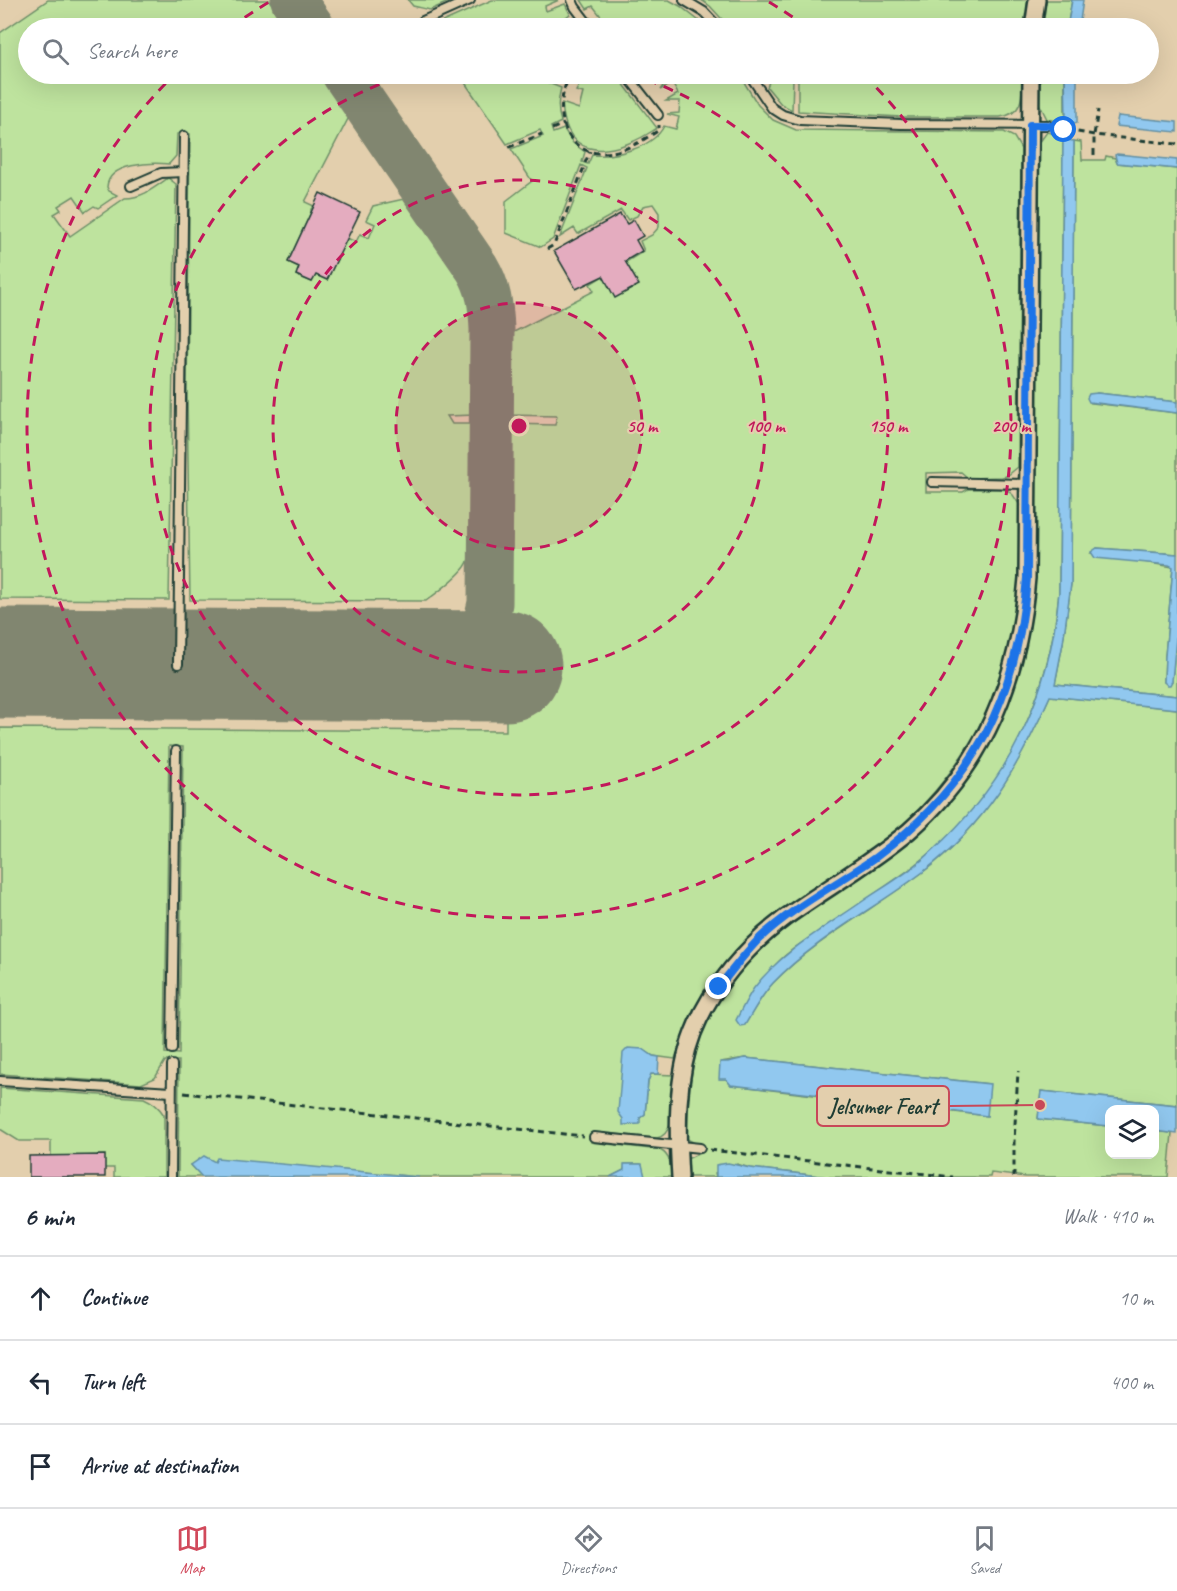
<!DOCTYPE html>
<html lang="en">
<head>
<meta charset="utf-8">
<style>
	:root { --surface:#fff; --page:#f2f2f3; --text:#1f2937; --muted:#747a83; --line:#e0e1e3; --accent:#d1495b }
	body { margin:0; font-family:Caveat,sans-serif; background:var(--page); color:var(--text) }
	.controls { position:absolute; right:18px; bottom:18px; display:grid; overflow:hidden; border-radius:12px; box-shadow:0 6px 24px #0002 }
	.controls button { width:54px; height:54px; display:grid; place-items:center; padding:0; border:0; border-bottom:2px solid var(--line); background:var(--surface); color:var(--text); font:30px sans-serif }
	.stop { position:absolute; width:18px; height:18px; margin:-14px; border:4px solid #1a73e8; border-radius:50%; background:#fff }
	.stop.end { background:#1a73e8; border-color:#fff; box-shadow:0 2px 6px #0008 }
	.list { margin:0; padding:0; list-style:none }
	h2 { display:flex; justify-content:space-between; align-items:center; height:78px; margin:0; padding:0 24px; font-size:26px }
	h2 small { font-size:20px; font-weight:400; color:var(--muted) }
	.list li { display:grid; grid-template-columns:39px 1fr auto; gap:18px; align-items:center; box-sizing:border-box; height:84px; padding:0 24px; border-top:2px solid var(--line) }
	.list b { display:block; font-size:22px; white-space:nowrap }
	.list em { font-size:20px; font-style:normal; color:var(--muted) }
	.icon { flex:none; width:33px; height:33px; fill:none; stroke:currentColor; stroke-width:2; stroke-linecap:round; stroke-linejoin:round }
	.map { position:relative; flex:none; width:1177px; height:1177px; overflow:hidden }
	.search { position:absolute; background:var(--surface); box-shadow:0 6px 24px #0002; left:18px; right:18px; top:18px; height:66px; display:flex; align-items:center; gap:15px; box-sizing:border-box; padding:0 21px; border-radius:33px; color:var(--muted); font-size:22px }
	.sheet { height:330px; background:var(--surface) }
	nav { display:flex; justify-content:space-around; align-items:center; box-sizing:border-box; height:84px; border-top:2px solid var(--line); background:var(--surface); font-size:16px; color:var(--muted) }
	nav a { display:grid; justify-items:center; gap:3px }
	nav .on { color:var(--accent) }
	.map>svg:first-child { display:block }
	.green { fill:#bee39e; stroke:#6e9069; stroke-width:1.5; fill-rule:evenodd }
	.water { fill:#91c8ef; stroke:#6390a4; stroke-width:1.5 }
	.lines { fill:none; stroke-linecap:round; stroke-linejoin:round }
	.taxiway { stroke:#818670; stroke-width:45 }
	.runway { stroke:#818670; stroke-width:111 }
	.building { fill:#e4acbf; stroke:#1f3d34; stroke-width:1.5 }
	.service-casing { stroke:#1f3d34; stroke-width:12 }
	.minor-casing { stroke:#1f3d34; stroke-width:20 }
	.path { stroke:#1f3d34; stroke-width:3; stroke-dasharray:6 4.5; stroke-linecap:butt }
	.service { stroke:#e3cfad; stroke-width:8 }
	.minor { stroke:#e3cfad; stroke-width:15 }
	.route { stroke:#1a73e8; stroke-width:8 }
	.ring { fill:none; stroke:#c2185b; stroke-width:3; stroke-dasharray:10 8 }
	.centre { fill:#c2185b; stroke:#e3cfad; stroke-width:3 }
	.ring-label { font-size:18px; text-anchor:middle; font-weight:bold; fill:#c2185b; stroke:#e3cfad; stroke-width:4.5; stroke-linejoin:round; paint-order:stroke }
	.leader { fill:none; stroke:#c84859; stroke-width:2 }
	.callout-dot { fill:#c84859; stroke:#e3cfad; stroke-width:2 }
	.callout { fill:#e3cfad; stroke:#c84859; stroke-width:2 }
	.callout-label { font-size:22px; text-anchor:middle; font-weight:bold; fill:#1f3d34 }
</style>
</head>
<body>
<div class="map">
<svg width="1177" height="1177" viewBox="0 0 1177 1177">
	<rect width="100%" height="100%" fill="#e3cfad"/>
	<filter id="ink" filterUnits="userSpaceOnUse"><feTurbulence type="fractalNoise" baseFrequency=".0167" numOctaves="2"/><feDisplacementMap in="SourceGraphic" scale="12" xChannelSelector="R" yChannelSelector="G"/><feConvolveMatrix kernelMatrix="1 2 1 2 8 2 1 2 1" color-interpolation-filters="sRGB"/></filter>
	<g filter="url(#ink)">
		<!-- green -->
		<g class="green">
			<path d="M48,0H269L289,28H28V74H320L350,115L305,202L314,206L311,209V212L288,262L299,267L296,275L312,282L316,275L327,280L347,238L356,242L360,234L369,238L375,224L366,220L373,206L408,198L467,285L475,310V415L447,416L452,424H475C475,455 481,545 465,567C454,581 439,591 426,601L190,600L187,391L190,134H177L176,156L169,164C152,162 108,163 107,187L109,191L117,195L98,208L94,206L85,212L74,196L58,206L61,210L54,214L70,236L125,198C142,198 154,188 168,178L176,184L169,600L0,599V33Z"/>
			<polygon points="408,0 453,0 430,10 413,6"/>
			<polygon points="492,0 559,0 545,6 546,11 565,4 570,14 557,24 560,28 439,28 440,23"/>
			<polygon points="581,0 669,0 680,6 708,28 610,28 593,6 587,9"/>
			<polygon points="701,0 1028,0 1025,28 730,28 710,6"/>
			<polygon points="1046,0 1072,0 1067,28 1041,28"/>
			<path d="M459,74H526L561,88C558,100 557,109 561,122L551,127L553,133L564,129L573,143L585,152L582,162L588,164L592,155C615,157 653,148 664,126L676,129L679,117L667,114L679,113L680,101H666L678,94L672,83L660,90L668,79L662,74H739L758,105L773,120L796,130L1004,132L1014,137L1021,149L1018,467L1007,476L1002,477L968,478L961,472L926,473V492H963L968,489H1001L1007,490L1013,495L1019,504C1018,538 1020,574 1016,608C1005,700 957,781 886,839C851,867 810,889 774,916C739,942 706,981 689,1021C683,1033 679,1046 675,1059L653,1056L642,1049L640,1118L645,1114L648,1081L651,1074L673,1075L670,1125C667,1131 665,1136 657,1138L593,1132L591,1142L660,1150C671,1156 671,1166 671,1177H645L641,1164H625L624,1170L610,1177H419L217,1159L215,1162L191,1165L202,1177H178L179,1061H165L155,1078L141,1084L0,1074V728L506,731V424L555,425L557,416L506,415V336L594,291L590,284L644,251L640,241L652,235L659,227V213L653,204L643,206L637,216L628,220L621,210L578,234L574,228L560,237L587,168L581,165L553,239L541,247L506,233V201L532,181L511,149L543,136L540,130L507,144ZM169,746L183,747L179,1054L165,1053Z"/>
			<path d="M592,74H616L657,128C619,154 566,167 562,103L579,109L583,93L576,91L580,84L584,85Z"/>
			<path d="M779,74H1022C1022,94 1025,114 1000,117H901L798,111V80L793,79L792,110L781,104L767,87L770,79Z"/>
			<polygon points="1038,74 1065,74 1065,113 1070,124 1047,119 1038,101"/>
			<path d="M1047,132L1069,137V140L1063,143L1059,592C1049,701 1003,799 914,866C883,889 851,909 820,931C803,942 783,954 770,971C760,984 752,1009 745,1024C754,1010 761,996 773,983C817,938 874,909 923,872C984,826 1020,764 1050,696L1177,709V1105L1041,1091L1038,1119L1109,1126L1110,1154H1154L1155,1131L1172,1133L1168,1177H1026L991,1173L990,1177H828L750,1168L737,1164L715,1173L716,1177H688L687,1159L700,1153L699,1145L687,1139C688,1106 689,1072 700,1040C713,999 753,953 788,927C830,895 877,870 917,835C988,772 1026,686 1034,592L1037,146ZM745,1058L989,1084L987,1116L731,1085L726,1079H720L721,1062Z"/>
			<polygon points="1074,141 1081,142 1082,160 1105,160 1106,156 1115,158 1117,163 1177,169 1177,402 1097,393 1091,403 1177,413 1177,554 1097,548 1091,553 1173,567 1165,656 1164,682 1172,681 1177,627 1177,696 1055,684 1063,643 1071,584"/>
			<path d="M0,1088L144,1098C153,1102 158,1106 164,1115V1177H114V1168H105L51,1156V1141H19L0,1129Z"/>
		</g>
		<!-- water -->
		<g class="water">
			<polygon points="1072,0 1083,0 1079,28 1067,28"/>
			<polygon points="1065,74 1077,74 1077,123 1070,122 1066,118"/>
			<polygon points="1118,116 1177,122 1177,132 1116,126"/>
			<path d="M1066,140L1074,141L1071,584L1063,643L1055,684L1177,696V709L1050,696C1019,766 986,824 923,872C874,909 816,938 773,983C761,996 754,1010 745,1025L740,1026L736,1020C742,1009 747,998 754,988C782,951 826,927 863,901C887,885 913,870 933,850C1010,780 1050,696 1059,592L1063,142Z"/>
			<polygon points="1117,154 1177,160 1177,169 1117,163 1115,155"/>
			<polygon points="1097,393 1177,402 1177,413 1089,402 1087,398 1089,394"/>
			<polygon points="1097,548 1177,554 1177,627 1172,681 1170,685 1167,685 1164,682 1165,656 1173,567 1169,565 1095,558 1091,552"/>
			<polygon points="628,1048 643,1049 653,1056 659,1057 658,1074 651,1074 648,1081 645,1114 640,1118 640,1124 623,1125 623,1119 618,1112 623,1053"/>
			<polygon points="745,1058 990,1084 987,1116 867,1100 731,1085 726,1079 719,1079 720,1062 728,1062"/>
			<polygon points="1041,1091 1177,1105 1177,1134 1155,1131 1154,1110 1110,1110 1109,1126 1038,1119"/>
			<polygon points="204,1156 215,1162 217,1158 419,1177 202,1177 191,1165"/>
			<polygon points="728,1163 750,1168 828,1177 716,1177 716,1165"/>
			<polygon points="624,1164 642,1164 645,1177 610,1177 624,1170"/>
		</g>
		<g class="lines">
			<!-- taxiway -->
			<g class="taxiway">
				<polyline points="293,0 313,28"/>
				<path d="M344,74L477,268C489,288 491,306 492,329L490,603C481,645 474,659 430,665"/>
			</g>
			<!-- runway -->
			<polyline class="runway" points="0,663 506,666"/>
		</g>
		<!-- building -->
		<g class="building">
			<polygon points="320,193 360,212 327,280 316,275 312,282 296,275 299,267 288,262"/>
			<polygon points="620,214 627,224 634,220 643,236 636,240 642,251 625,261 639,285 615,298 603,276 576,289 554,251"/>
			<polygon points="105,1155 105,1177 29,1177 29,1156"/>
		</g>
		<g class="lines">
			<defs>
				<g id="service">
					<polyline points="572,0 575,7 591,28"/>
					<polyline points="684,0 704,12 719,28"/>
					<polyline points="423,21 470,0"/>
					<polyline points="626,74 658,115"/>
					<polyline points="749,74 772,108 783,115 800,120 901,124 1047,125"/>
					<polyline points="131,186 161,173 184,172"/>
					<polyline points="932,482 1028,484"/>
					<polyline points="178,664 184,136"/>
					<polyline points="172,1049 176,751"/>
					<polyline points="0,1081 171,1092"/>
					<polyline points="594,1137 700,1148"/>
					<polyline points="171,1177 172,1065"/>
				</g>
				<g id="minor">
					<polyline points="1033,28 1037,0"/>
					<path d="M680,1177C677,1130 676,1077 693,1033C711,987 747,946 786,917C827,888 871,863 909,831C986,764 1019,677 1027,578L1031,74"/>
				</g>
			</defs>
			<!-- service casing -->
			<use href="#service" class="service-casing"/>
			<!-- minor casing -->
			<use href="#minor" class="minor-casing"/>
			<!-- path -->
			<g class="path">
				<path d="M571,74C552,104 561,155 604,153C625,152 642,141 659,130V125"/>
				<polyline points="1057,128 1094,135 1177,144"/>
				<polyline points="552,129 564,124"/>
				<polyline points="509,147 542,134"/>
				<polyline points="1094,155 1094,135 1098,110"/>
				<polyline points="585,163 590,151"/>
				<polyline points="547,249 554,245 584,167"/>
				<polyline points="184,1093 583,1136"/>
				<polyline points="710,1150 953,1177"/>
				<polyline points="1014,1177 1014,1142 1018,1071"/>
			</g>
			<!-- service -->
			<use href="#service" class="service"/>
			<!-- minor -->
			<use href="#minor" class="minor"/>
		</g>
	</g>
	<g class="lines" filter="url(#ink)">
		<!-- route -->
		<path class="route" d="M719,987C732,970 745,953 760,938C794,906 838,884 876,857C973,785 1018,698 1027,578L1030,125H1047L1064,130"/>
	</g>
	<!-- distance rings -->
	<circle cx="519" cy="426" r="123" fill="#c2185b" fill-opacity=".12"/>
	<g class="ring">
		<circle cx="519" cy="426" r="123"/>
		<circle cx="519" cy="426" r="246"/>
		<path d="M630 74A369 369 0 1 1 408 74"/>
		<path d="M230 28A492 492 0 0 1 269 2M769 2A492 492 0 0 1 808 28M864 75A492 492 0 1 1 174 75"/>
	</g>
	<circle cx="519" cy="426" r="9" class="centre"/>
	<g class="ring-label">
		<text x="642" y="432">50 m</text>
		<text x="765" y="432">100 m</text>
		<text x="888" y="432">150 m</text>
		<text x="1011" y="432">200 m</text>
	</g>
	<!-- callouts -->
	<path class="leader" d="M1040 1105L949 1106"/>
	<circle class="callout-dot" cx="1040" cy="1105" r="6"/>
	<rect class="callout" x="817" y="1086" width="132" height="40" rx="6"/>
	<g class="callout-label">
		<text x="883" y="1114">Jelsumer Feart</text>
	</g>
</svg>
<div class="controls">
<button><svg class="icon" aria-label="layers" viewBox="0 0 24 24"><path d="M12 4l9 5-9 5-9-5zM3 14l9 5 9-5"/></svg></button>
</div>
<div class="stop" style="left:1064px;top:130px"></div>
<div class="stop end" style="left:719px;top:987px"></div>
<div class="search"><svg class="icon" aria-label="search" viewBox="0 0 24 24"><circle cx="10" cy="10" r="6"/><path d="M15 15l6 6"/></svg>Search here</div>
</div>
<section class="sheet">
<h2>6 min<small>Walk · 410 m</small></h2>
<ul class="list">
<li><svg class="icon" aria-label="ahead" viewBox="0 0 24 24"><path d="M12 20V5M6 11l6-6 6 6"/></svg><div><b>Continue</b></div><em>10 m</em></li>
<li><svg class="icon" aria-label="left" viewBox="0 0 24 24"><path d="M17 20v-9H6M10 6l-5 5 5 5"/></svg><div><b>Turn left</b></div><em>400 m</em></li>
<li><svg class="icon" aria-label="arrive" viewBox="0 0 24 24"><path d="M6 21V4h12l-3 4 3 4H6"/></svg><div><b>Arrive at destination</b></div></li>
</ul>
</section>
<nav>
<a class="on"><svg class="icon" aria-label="map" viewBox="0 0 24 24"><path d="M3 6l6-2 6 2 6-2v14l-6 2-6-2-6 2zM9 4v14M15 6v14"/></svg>Map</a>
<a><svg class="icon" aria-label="directions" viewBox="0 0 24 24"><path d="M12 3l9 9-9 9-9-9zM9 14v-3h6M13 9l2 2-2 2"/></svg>Directions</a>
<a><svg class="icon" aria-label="saved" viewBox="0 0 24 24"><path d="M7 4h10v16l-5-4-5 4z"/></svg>Saved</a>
</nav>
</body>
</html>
